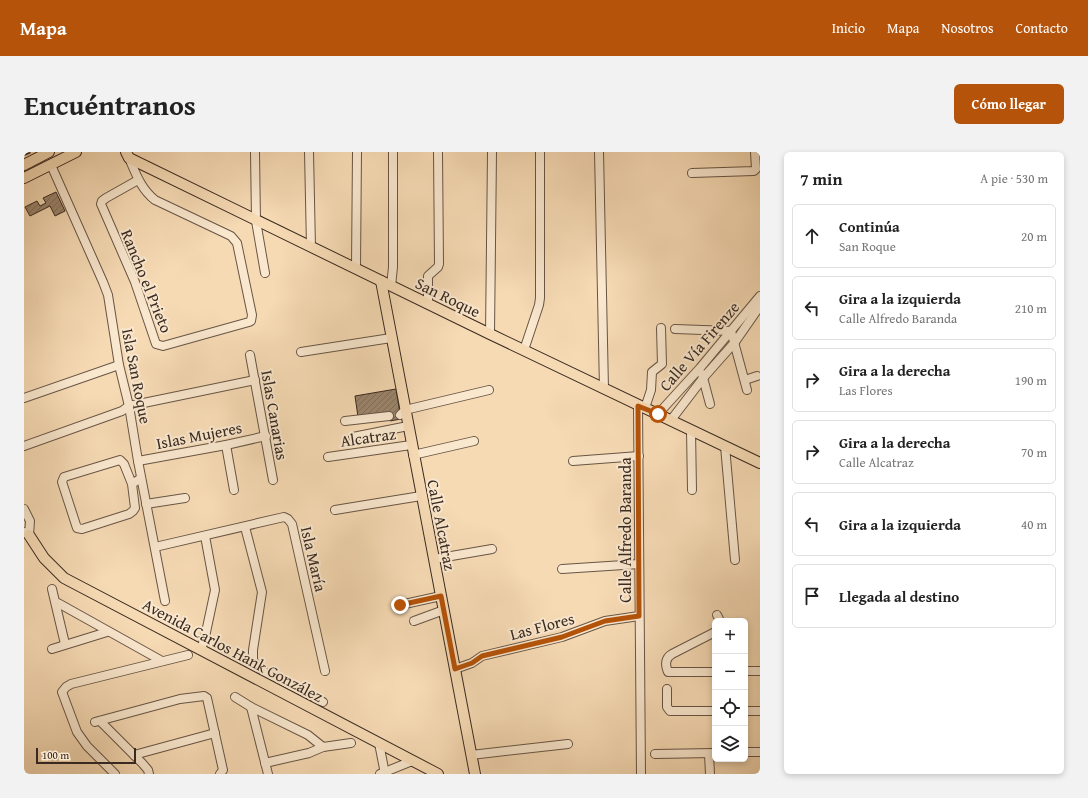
<!DOCTYPE html>
<html lang="es">
<head>
<meta charset="utf-8">
<style>
	:root { --surface:#fff; --page:#f2f2f2; --text:#222; --muted:#767676; --line:#e0e0e0; --accent:#b45309 }
	body { margin:0; font-family:"Gentium Book Plus",serif; background:var(--page); color:var(--text) }
	.controls { position:absolute; right:12px; bottom:12px; display:grid; overflow:hidden; border-radius:6px; box-shadow:0 2px 6px #0003 }
	.controls button { width:36px; height:36px; display:grid; place-items:center; padding:0; border:0; border-bottom:1px solid var(--line); background:var(--surface); color:var(--text); font:20px sans-serif }
	.scale { position:absolute; left:12px; bottom:10px; width:100px; box-sizing:border-box; padding-left:4px; border:2px solid #392920; border-top:0; font-size:11px; line-height:14px; white-space:nowrap; color:#392920; -webkit-text-stroke:3px #f9e7ce; paint-order:stroke }
	.stop { position:absolute; width:12px; height:12px; margin:-9px; border:3px solid #b45309; border-radius:50%; background:#fff }
	.stop.end { background:#b45309; border-color:#fff; box-shadow:0 1px 4px #0008 }
	.list { margin:0; padding:0; list-style:none }
	h2 { display:flex; justify-content:space-between; align-items:center; height:52px; margin:0; padding:0 16px; font-size:17px }
	h2 small { font-size:13px; font-weight:400; color:var(--muted) }
	.list li { display:grid; grid-template-columns:26px 1fr auto; gap:12px; align-items:center; box-sizing:border-box; height:64px; margin:0 8px 8px; padding:0 8px; border:1px solid var(--line); border-radius:6px }
	.list b { display:block; font-size:15px; white-space:nowrap }
	.list p { margin:0; font-size:13px; white-space:nowrap; color:var(--muted) }
	.list em { font-size:13px; font-style:normal; color:var(--muted) }
	.icon { flex:none; width:22px; height:22px; fill:none; stroke:currentColor; stroke-width:2; stroke-linecap:round; stroke-linejoin:round }
	.map { position:relative; flex:none; width:736px; height:622px; overflow:hidden; border-radius:6px }
	header { display:flex; align-items:center; gap:24px; box-sizing:border-box; height:56px; padding:0 20px; background:var(--accent); color:#fff }
	header strong { font-size:19px }
	nav { display:flex; gap:22px; margin-inline-start:auto; font-size:14px }
	.intro { display:flex; align-items:center; justify-content:space-between; box-sizing:border-box; height:96px; padding:0 24px }
	h1 { margin:0; font-size:28px }
	.button { padding:10px 18px; border-radius:6px; background:var(--accent); color:#fff; font-size:14px; font-weight:700 }
	main { display:flex; gap:24px; padding:0 24px }
	aside { flex:1; background:var(--surface); border-radius:6px; box-shadow:0 2px 6px #0003 }
	.map>svg:first-child { display:block }
	.building { fill:url(#building-hatch); stroke:#392920 }
	.lines { fill:none; stroke-linecap:round; stroke-linejoin:round }
	.minor-casing { stroke:#685545; stroke-width:10 }
	.major-casing { stroke:#392920; stroke-width:12 }
	.minor { stroke:#f9e7ce; stroke-width:8 }
	.major { stroke:#f6dab4; stroke-width:10 }
	.rail { stroke:#392920; stroke-width:2; stroke-dasharray:7 7; stroke-linecap:butt }
	.route { stroke:#b45309; stroke-width:5 }
	.labels { text-anchor:middle; dominant-baseline:central; stroke-width:4; stroke-linejoin:round; paint-order:stroke }
	.street-label { font-size:16px; fill:#392920; stroke:#f9e7ce }
</style>
</head>
<body>
<header>
<strong>Mapa</strong>
<nav><a>Inicio</a><a>Mapa</a><a>Nosotros</a><a>Contacto</a></nav>
</header>
<div class="intro"><h1>Encuéntranos</h1><a class="button">Cómo llegar</a></div>
<main>
<div class="map">
<svg width="736" height="622" viewBox="0 0 736 622">
	<defs>
		<pattern id="building-hatch" width="6" height="6" patternUnits="userSpaceOnUse"><rect width="6" height="6" fill="#9b856d"/><path d="M-1 1l2-2M0 6l6-6M5 7l2-2" fill="none" stroke="#7f6d59"/></pattern>
	</defs>
	<rect width="100%" height="100%" fill="#f6dab4"/>
	<filter id="stains"><feTurbulence type="fractalNoise" baseFrequency=".005" numOctaves="4"/><feColorMatrix values="0 0 0 0 .2 0 0 0 0 .09 0 0 0 0 .02 0 0 0 .5 -.17"/></filter>
	<radialGradient id="worn" r=".72"><stop offset=".6" stop-color="#630" stop-opacity="0"/><stop offset="1" stop-color="#630" stop-opacity=".3"/></radialGradient>
	<!-- building -->
	<g class="building">
		<polygon points="32,40 41,59 31,64 26,54 6,64 1,55 13,49 16,54 22,51 19,46"/>
		<polygon points="372,237 377,267 366,269 365,260 334,265 331,244"/>
	</g>
	<g class="lines">
		<defs>
			<g id="minor">
				<polyline points="231,0 232,69 241,121"/>
				<polyline points="285,0 287,95"/>
				<polyline points="575,0 580,237"/>
				<path d="M105,6C112,22 117,37 131,48L207,84L213,91L228,163L227,169L225,170L139,194L132,192L111,130L77,52L78,49L82,46L114,28"/>
				<polyline points="27,13 79,130 84,143 95,213 105,254 114,309 141,449"/>
				<polyline points="668,21 730,19 732,17 731,0"/>
				<polyline points="332,116 333,0"/>
				<polyline points="367,134 369,115 369,0"/>
				<polyline points="404,152 404,124 414,115 415,112 414,0"/>
				<polyline points="651,177 707,179 723,238"/>
				<polyline points="466,182 468,0"/>
				<polyline points="500,198 515,153 516,146 516,0"/>
				<polyline points="277,200 367,186"/>
				<polyline points="226,203 249,328"/>
				<polyline points="678,222 686,252"/>
				<polyline points="721,228 733,224"/>
				<polyline points="0,246 95,213"/>
				<polyline points="614,254 617,622"/>
				<polyline points="621,256 627,238 628,220 638,212 637,176"/>
				<polyline points="634,262 676,216 736,144"/>
				<polyline points="376,263 381,258 465,238"/>
				<polyline points="647,268 680,225 711,190 736,154"/>
				<polyline points="321,269 365,264"/>
				<polyline points="667,278 668,338"/>
				<polyline points="329,285 384,274"/>
				<polyline points="202,293 210,338"/>
				<polyline points="0,294 98,259 105,254 231,228"/>
				<polyline points="701,294 711,408"/>
				<polyline points="389,303 450,289"/>
				<polyline points="304,305 387,293"/>
				<polyline points="114,309 202,293 242,284"/>
				<polyline points="549,309 615,304"/>
				<polyline points="108,332 100,312 96,308 40,325 38,330 53,376 58,377 105,362 109,359 111,356 108,332 117,326"/>
				<polyline points="122,352 161,346"/>
				<polyline points="0,357 6,369 5,383 0,380"/>
				<polyline points="311,358 397,344"/>
				<polyline points="221,375 238,440 229,498 229,509 239,519 299,550"/>
				<polyline points="131,395 260,365 264,367 268,372 301,519"/>
				<polyline points="410,407 468,397"/>
				<polyline points="538,417 615,412"/>
				<polyline points="28,437 41,492"/>
				<polyline points="32,451 34,451 138,509"/>
				<polyline points="376,453 417,444"/>
				<polyline points="693,463 696,469"/>
				<polyline points="390,469 420,458"/>
				<path d="M691,480L648,502C641,506 641,513 644,520H691"/>
				<polyline points="28,497 83,480"/>
				<polyline points="177,498 181,485 191,438 181,384"/>
				<polyline points="431,517 448,511 458,504 538,485 581,469 615,464"/>
				<polyline points="721,519 736,519"/>
				<polyline points="643,537 643,555 646,559 691,559"/>
				<polyline points="211,545 227,555 284,583 299,595"/>
				<polyline points="227,555 244,622"/>
				<polyline points="721,559 736,559"/>
				<polyline points="76,569 118,611 124,618 125,622"/>
				<polyline points="71,570 156,547 180,544 183,546 199,618 196,622"/>
				<polyline points="355,591 361,622"/>
				<polyline points="721,600 736,600"/>
				<polyline points="631,602 691,601"/>
				<polyline points="685,602 686,622"/>
				<polyline points="110,603 191,581"/>
				<polyline points="447,603 544,592"/>
				<polyline points="241,611 285,601 299,595 327,591"/>
				<polyline points="91,622 63,594 53,580 38,540 42,535 47,532 164,503"/>
				<polyline points="356,622 388,609"/>
			</g>
			<g id="major">
				<polyline points="102,0 105,6 466,182 736,311"/>
				<polyline points="0,13 25,0"/>
				<polyline points="0,26 52,0"/>
				<polyline points="357,129 451,622"/>
				<polyline points="5,383 20,406 40,426 414,622"/>
			</g>
		</defs>
		<!-- minor casing -->
		<use href="#minor" class="minor-casing"/>
		<!-- major casing -->
		<use href="#major" class="major-casing"/>
		<!-- minor -->
		<use href="#minor" class="minor"/>
		<!-- major -->
		<use href="#major" class="major"/>
		<!-- rail -->
		<polyline class="rail" points="0,3 7,0"/>
	</g>
	<g class="lines">
		<!-- route -->
		<polyline class="route" points="376,453 417,444 431,517 448,511 458,504 538,485 581,469 615,464 614,254 634,262"/>
	</g>
	<g class="labels">
		<!-- street labels -->
		<g class="street-label">
			<text transform="translate(123 129) rotate(68)">Rancho el Prieto</text>
			<text transform="translate(424 145) rotate(26)">San Roque</text>
			<text transform="translate(675 194) rotate(-49)">Calle Vía Firenze</text>
			<text transform="translate(113 224) rotate(79)">Isla San Roque</text>
			<text transform="translate(251 263) rotate(80)">Islas Canarias</text>
			<text transform="translate(175 283) rotate(-11)">Islas Mujeres</text>
			<text transform="translate(344 285) rotate(-8)">Alcatraz</text>
			<text transform="translate(418 373) rotate(79)">Calle Alcatraz</text>
			<text transform="translate(601 378) rotate(-90)">Calle Alfredo Baranda</text>
			<text transform="translate(290 407) rotate(77)">Isla María</text>
			<text transform="translate(518 474) rotate(-15)">Las Flores</text>
			<text transform="translate(209 498) rotate(28)">Avenida Carlos Hank González</text>
		</g>
	</g>
	<rect width="100%" height="100%" filter="url(#stains)"/>
	<rect width="100%" height="100%" fill="url(#worn)"/>
</svg>
<div class="controls">
<button>+</button>
<button>−</button>
<button><svg class="icon" aria-label="locate" viewBox="0 0 24 24"><circle cx="12" cy="12" r="6"/><path d="M12 2v4M12 18v4M2 12h4M18 12h4"/></svg></button>
<button><svg class="icon" aria-label="layers" viewBox="0 0 24 24"><path d="M12 4l9 5-9 5-9-5zM3 14l9 5 9-5"/></svg></button>
</div>
<div class="scale">100 m</div>
<div class="stop" style="left:634px;top:262px"></div>
<div class="stop end" style="left:376px;top:453px"></div>
</div>
<aside>
<h2>7 min<small>A pie · 530 m</small></h2>
<ul class="list">
<li><svg class="icon" aria-label="ahead" viewBox="0 0 24 24"><path d="M12 20V5M6 11l6-6 6 6"/></svg><div><b>Continúa</b><p>San Roque</p></div><em>20 m</em></li>
<li><svg class="icon" aria-label="left" viewBox="0 0 24 24"><path d="M17 20v-9H6M10 6l-5 5 5 5"/></svg><div><b>Gira a la izquierda</b><p>Calle Alfredo Baranda</p></div><em>210 m</em></li>
<li><svg class="icon" aria-label="right" viewBox="0 0 24 24"><path d="M7 20v-9h11M14 6l5 5-5 5"/></svg><div><b>Gira a la derecha</b><p>Las Flores</p></div><em>190 m</em></li>
<li><svg class="icon" aria-label="right" viewBox="0 0 24 24"><path d="M7 20v-9h11M14 6l5 5-5 5"/></svg><div><b>Gira a la derecha</b><p>Calle Alcatraz</p></div><em>70 m</em></li>
<li><svg class="icon" aria-label="left" viewBox="0 0 24 24"><path d="M17 20v-9H6M10 6l-5 5 5 5"/></svg><div><b>Gira a la izquierda</b></div><em>40 m</em></li>
<li><svg class="icon" aria-label="arrive" viewBox="0 0 24 24"><path d="M6 21V4h12l-3 4 3 4H6"/></svg><div><b>Llegada al destino</b></div></li>
</ul>
</aside>
</main>
</body>
</html>
